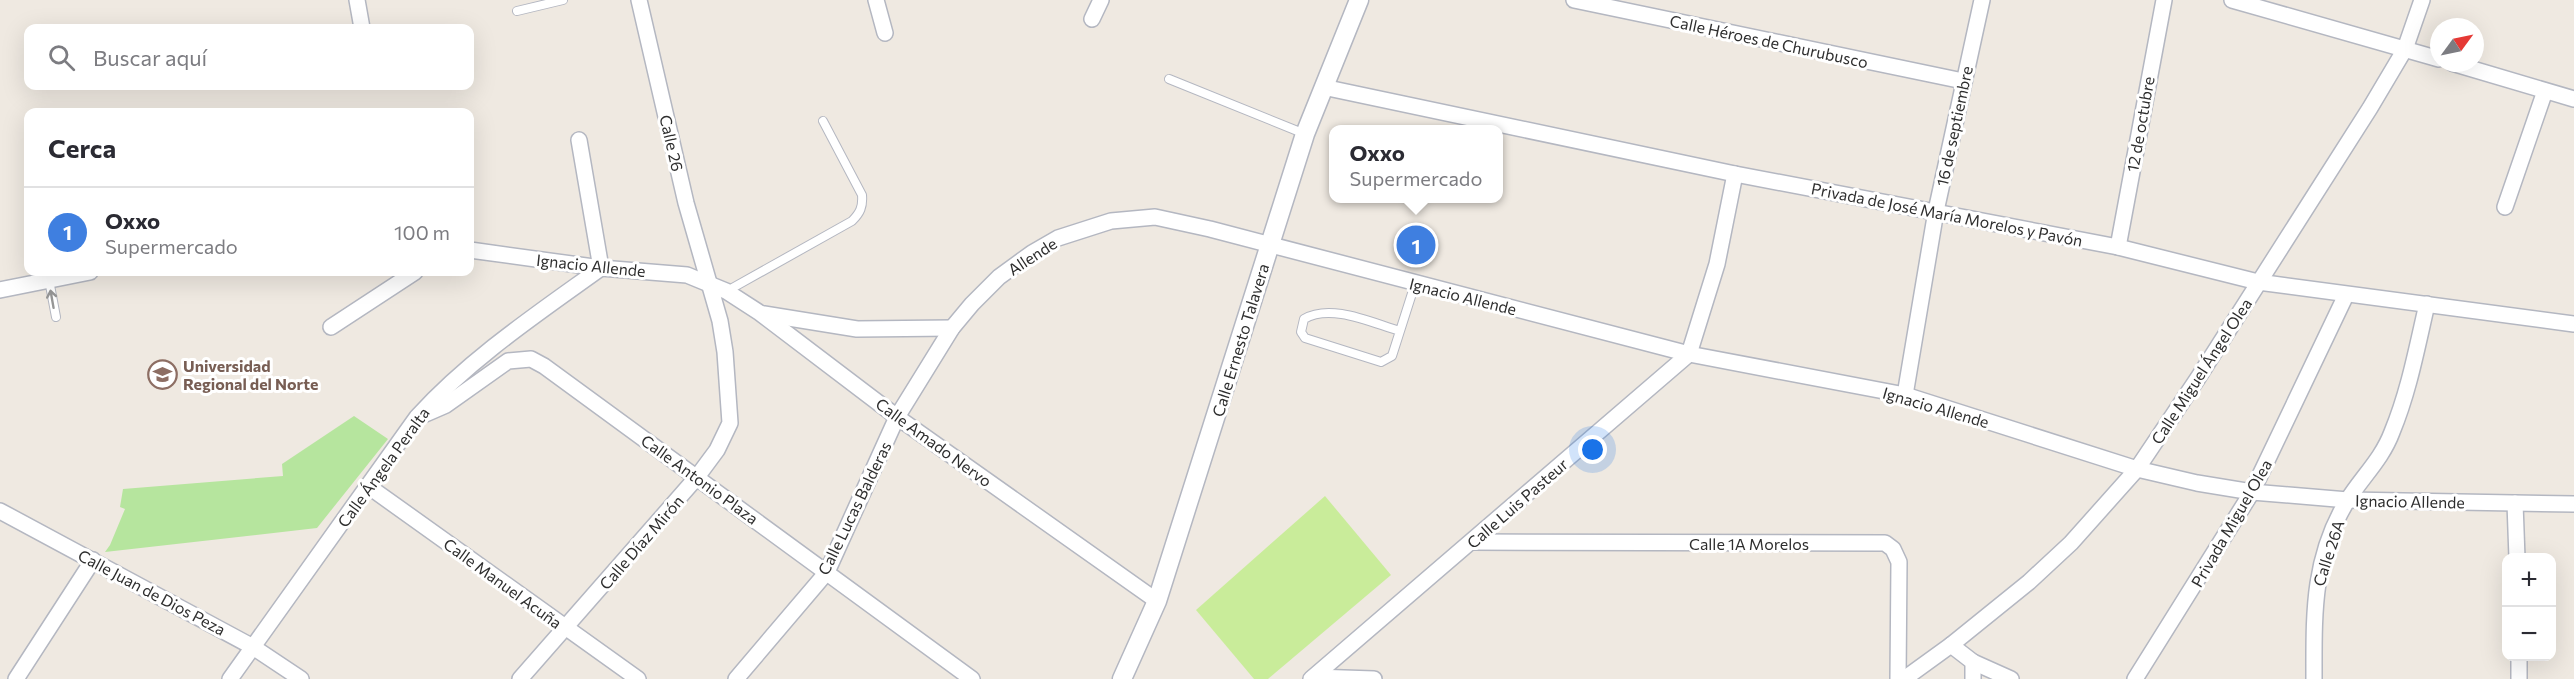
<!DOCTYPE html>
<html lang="es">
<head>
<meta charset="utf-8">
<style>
	:root { --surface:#fff; --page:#f2f2f3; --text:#2b2b33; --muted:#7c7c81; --line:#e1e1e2; --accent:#111827 }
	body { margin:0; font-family:Commissioner,sans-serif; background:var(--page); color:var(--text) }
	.controls { position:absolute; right:18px; bottom:18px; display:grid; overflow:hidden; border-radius:12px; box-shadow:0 6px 24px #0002 }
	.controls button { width:54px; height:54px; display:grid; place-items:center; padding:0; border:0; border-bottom:2px solid var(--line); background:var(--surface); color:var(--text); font:30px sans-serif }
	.compass { position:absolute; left:2430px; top:18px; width:54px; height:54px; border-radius:50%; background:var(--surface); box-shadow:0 6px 24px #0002; rotate:57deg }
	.you { position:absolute; left:1593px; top:450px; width:21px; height:21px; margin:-15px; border:4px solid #fff; border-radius:50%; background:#1a73e8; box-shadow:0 0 0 9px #1a73e833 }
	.badge { display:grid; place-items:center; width:39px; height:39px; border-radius:50%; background:var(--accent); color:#fff; font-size:20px; font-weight:700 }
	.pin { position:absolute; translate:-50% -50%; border:3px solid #fff; box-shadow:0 2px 6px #0006 }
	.popup { position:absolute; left:1329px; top:125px; width:174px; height:78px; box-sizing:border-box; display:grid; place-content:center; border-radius:12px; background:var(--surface); filter:drop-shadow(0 2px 4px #0005); font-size:20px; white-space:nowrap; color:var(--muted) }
	.popup b { font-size:22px; color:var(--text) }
	.popup::after { content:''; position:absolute; left:50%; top:100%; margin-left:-12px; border:12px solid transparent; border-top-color:var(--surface) }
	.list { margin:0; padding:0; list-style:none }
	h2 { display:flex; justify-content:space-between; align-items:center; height:78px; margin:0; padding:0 24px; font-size:26px }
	h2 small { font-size:20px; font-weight:400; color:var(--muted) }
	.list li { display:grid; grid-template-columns:39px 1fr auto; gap:18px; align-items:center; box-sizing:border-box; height:90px; padding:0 24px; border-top:2px solid var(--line) }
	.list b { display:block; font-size:22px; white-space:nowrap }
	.list p { margin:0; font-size:20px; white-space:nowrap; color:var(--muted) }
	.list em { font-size:20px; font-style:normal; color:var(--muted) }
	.icon { flex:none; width:33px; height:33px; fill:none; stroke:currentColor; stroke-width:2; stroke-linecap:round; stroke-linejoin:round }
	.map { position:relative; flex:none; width:2574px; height:679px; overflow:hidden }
	.search { position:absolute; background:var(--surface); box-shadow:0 6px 24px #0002; left:24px; top:24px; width:450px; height:66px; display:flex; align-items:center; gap:15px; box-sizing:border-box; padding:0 21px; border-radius:12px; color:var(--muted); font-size:22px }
	.panel { position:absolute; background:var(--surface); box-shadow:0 6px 24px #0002; left:24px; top:108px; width:450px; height:168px; border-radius:12px }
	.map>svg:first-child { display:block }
	.green { fill:#b6e59e }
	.pitch { fill:#c9ec9a }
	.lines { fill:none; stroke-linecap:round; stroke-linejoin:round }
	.service-casing { stroke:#b4b7c1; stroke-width:10 }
	.minor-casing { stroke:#b4b7c1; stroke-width:18 }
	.tertiary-casing { stroke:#b4b7c1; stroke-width:21 }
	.service { stroke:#fff; stroke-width:8 }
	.minor { stroke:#fff; stroke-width:15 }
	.tertiary { stroke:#fff; stroke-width:18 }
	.oneway { stroke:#969696 }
	.labels { text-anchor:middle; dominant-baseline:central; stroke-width:6; stroke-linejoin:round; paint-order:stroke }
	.street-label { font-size:16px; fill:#2e2e2e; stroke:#fff }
	.education-label { font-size:16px; font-weight:bold; fill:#785e54; stroke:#fff; text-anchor:start }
</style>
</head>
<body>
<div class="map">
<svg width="2574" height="679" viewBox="0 0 2574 679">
	<rect width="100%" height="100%" fill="#efe9e1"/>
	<!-- green -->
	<polygon class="green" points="354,416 388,439 317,528 105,552 110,545 125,509 120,507 123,489 283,476 282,464"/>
	<!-- pitch -->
	<polygon class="pitch" points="1325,496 1391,575 1268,679 1254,679 1196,610"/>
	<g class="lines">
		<defs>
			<g id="service">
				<polyline points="517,11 563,0"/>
				<polyline points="1169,79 1305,134"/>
				<polyline points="49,280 56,317"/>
				<path d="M727,291L852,221C860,213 863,207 862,195L823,121"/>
				<path d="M1400,331C1372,323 1331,303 1304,319L1301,332L1305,338L1381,362L1392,356L1415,284"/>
			</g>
			<g id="minor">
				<polyline points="357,0 362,28"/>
				<polyline points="876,0 885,33"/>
				<polyline points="1574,0 1963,81"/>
				<polyline points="2232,0 2439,59"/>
				<polyline points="1092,19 1101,0"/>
				<polyline points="2452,63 2574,99"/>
				<polyline points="1323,87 1735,174 2118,247 2258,282 2574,324"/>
				<polyline points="2505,207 2545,91"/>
				<polyline points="2118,247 2164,0"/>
				<polyline points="470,250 601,268 687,275 726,291 760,313 897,417 1157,601"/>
				<polyline points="0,290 90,272"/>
				<polyline points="764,314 857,329 952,328"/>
				<polyline points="331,327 415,272"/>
				<polyline points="1905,395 1936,211 1982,0"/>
				<polyline points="423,415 446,405 508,361 531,359 544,366 972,679"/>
				<polyline points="368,486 638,679"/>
				<polyline points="2515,503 2517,558"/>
				<polyline points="0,511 253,647 301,679"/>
				<polyline points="1472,542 1885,543 1893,549 1899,562 1898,679"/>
				<polyline points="1951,645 1973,662 1973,679"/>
				<polyline points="2519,656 2519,679"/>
				<polyline points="1973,662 2011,679"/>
				<polyline points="1314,677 1374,679"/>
				<polyline points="16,679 93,560"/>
				<path d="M230,679L417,417C471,358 537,314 601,268L579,140"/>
				<polyline points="520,679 697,477 717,450 730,423 725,352 720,321 686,203 639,0"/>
				<polyline points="736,679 827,572 897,417 952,328 972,304 999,277 1032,253 1058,238 1111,221 1155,217 1210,229 1689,354 1905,395 2137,469 2197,483 2252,492 2348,500 2574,504"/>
				<polyline points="1311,679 1689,354 1717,264 1735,174"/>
				<polyline points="1904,679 1951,645 2029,582 2071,543 2137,469 2198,378 2370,108 2405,49 2422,0"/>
				<polyline points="2135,679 2252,492 2346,295"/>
				<path d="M2314,679C2314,615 2312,559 2347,501C2362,477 2382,459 2392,432C2409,391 2417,347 2427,304"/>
			</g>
			<polyline id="tertiary" points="1122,679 1157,601 1305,134 1359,0"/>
		</defs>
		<!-- service casing -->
		<use href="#service" class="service-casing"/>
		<!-- minor casing -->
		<use href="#minor" class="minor-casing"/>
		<!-- tertiary casing -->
		<use href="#tertiary" class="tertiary-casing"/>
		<!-- service -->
		<use href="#service" class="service"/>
		<!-- minor -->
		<use href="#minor" class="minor"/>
		<!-- tertiary -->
		<use href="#tertiary" class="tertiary"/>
	</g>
	<!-- one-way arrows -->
	<defs><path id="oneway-shaft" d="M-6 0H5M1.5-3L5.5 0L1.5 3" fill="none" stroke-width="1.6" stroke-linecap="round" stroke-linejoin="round" transform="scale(1.5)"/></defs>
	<use class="oneway" href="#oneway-shaft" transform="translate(52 299) rotate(-100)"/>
	<!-- icons -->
	<defs>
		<symbol id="university-ring" viewBox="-11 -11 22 22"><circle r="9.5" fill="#fff" stroke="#8d6e63" stroke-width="1.5"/><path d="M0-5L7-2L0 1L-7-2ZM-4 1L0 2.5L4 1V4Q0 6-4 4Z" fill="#8d6e63"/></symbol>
	</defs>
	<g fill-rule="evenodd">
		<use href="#university-ring" x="146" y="358" width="33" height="33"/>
	</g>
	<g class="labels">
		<!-- street labels -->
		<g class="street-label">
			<text transform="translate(1769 41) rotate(12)">Calle Héroes de Churubusco</text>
			<text transform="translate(2140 124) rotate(-80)">12 de octubre</text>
			<text transform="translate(1954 126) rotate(-78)">16 de septiembre</text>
			<text transform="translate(672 143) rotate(77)">Calle 26</text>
			<text transform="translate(1947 214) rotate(11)">Privada de José María Morelos y Pavón</text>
			<text transform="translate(1032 256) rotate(-33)">Allende</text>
			<text transform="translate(591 265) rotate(6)">Ignacio Allende</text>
			<text transform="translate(1463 296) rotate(14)">Ignacio Allende</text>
			<text transform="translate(1240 340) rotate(-73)">Calle Ernesto Talavera</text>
			<text transform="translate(2201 371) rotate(-57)">Calle Miguel Ángel Olea</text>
			<text transform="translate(1936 407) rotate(16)">Ignacio Allende</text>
			<text transform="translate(934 442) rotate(36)">Calle Amado Nervo</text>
			<text transform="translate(383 467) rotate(-54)">Calle Ángela Peralta</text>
			<text transform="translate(700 479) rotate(36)">Calle Antonio Plaza</text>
			<text transform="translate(2410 501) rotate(1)">Ignacio Allende</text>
			<text transform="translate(1517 503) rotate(-41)">Calle Luis Pasteur</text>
			<text transform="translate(854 508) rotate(-64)">Calle Lucas Balderas</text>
			<text transform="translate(2231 523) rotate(-60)">Privada Miguel Olea</text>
			<text transform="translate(641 542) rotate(-49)">Calle Díaz Mirón</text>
			<text x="1749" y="543">Calle 1A Morelos</text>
			<text transform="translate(2328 553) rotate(-72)">Calle 26A</text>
			<text transform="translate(503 583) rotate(36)">Calle Manuel Acuña</text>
			<text transform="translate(152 592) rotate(28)">Calle Juan de Dios Peza</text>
		</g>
		<!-- education labels -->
		<g class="education-label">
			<text x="183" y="365">Universidad<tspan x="183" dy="18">Regional del Norte</tspan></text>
		</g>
	</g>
</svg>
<div class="controls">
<button>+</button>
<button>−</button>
</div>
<svg class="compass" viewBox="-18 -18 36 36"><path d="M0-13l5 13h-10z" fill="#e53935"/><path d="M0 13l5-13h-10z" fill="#7c7c81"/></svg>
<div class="you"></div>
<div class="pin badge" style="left:1416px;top:245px;background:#3f7fe0">1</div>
<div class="popup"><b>Oxxo</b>Supermercado</div>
<div class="search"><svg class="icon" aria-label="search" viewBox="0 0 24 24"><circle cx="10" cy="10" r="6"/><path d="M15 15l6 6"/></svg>Buscar aquí</div>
<section class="panel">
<h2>Cerca<small></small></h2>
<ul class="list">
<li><span class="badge" style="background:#3f7fe0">1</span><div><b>Oxxo</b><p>Supermercado</p></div><em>100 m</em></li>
</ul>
</section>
</div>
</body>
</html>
